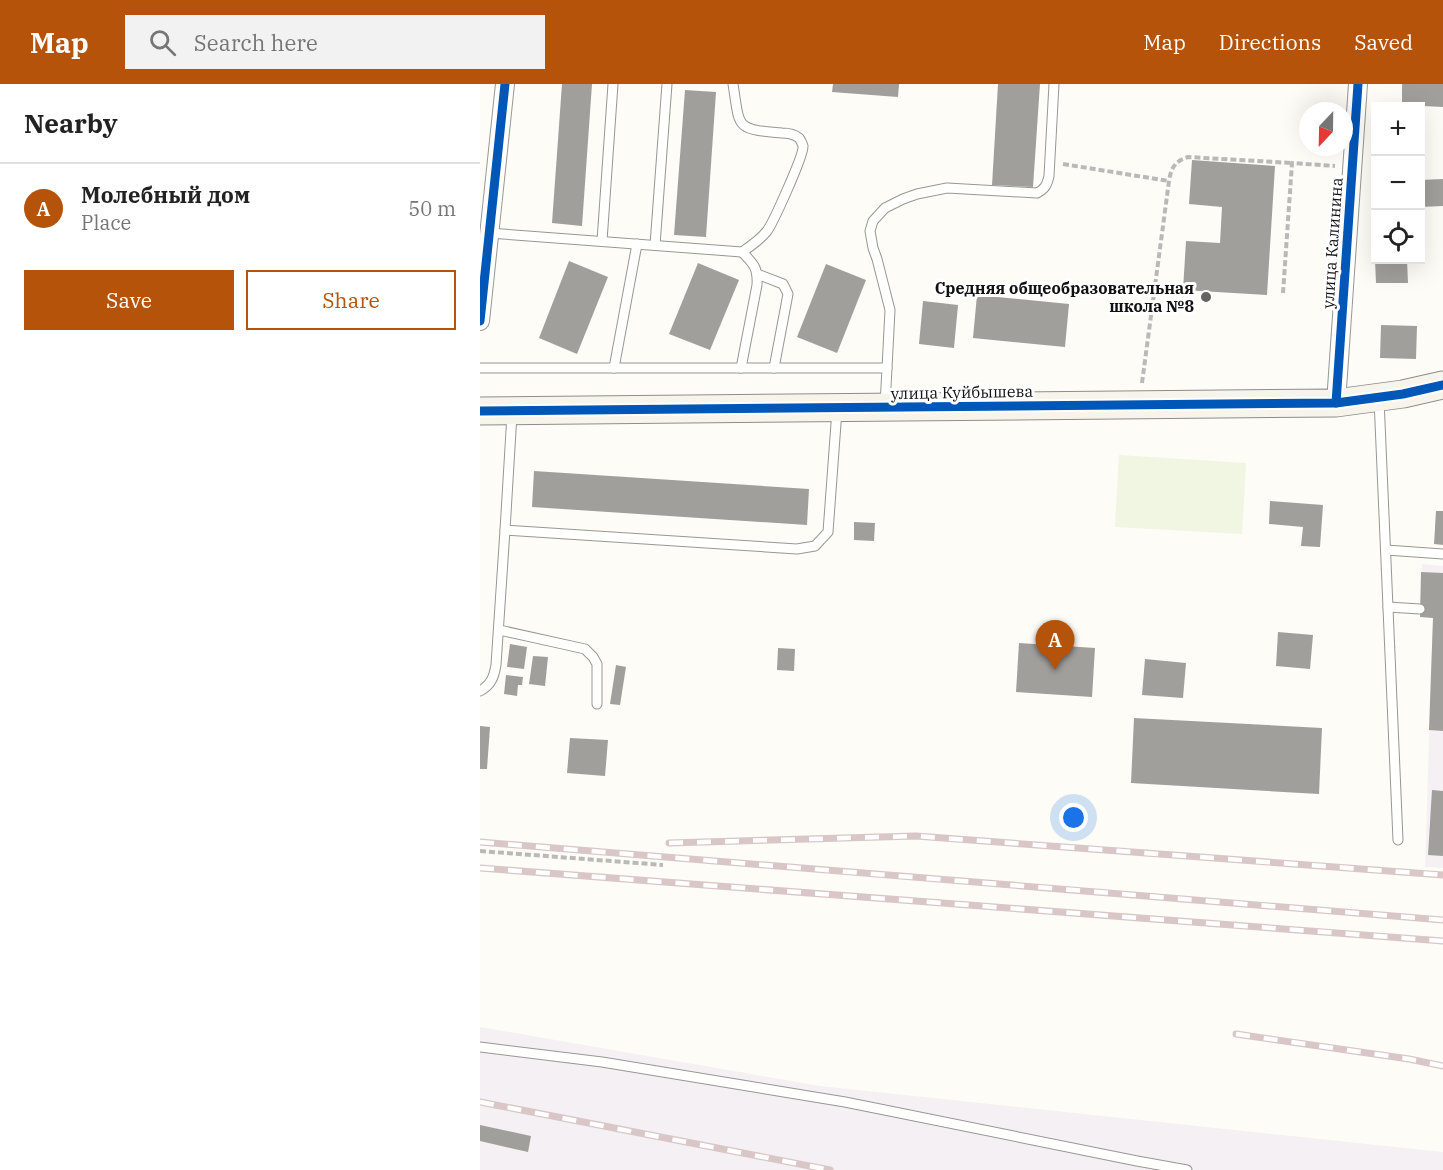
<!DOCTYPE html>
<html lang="en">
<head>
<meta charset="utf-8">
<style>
	:root { --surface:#fff; --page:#f2f2f2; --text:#222; --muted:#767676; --line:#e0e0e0; --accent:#b45309 }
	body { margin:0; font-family:"IBM Plex Serif",serif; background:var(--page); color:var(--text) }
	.controls { position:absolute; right:18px; top:18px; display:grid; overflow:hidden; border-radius:0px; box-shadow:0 6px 24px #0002 }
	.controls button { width:54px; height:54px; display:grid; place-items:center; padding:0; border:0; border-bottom:2px solid var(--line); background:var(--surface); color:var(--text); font:30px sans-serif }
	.compass { position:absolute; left:819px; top:18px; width:54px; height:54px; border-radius:50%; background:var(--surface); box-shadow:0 6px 24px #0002; rotate:202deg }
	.you { position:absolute; left:594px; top:734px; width:21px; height:21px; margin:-15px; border:4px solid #fff; border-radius:50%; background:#1a73e8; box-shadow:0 0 0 9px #1a73e833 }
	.badge { display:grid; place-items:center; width:39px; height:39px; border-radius:50%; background:var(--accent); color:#fff; font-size:20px; font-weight:700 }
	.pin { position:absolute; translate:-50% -50px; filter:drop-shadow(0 2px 3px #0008) }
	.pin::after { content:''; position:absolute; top:32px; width:21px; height:18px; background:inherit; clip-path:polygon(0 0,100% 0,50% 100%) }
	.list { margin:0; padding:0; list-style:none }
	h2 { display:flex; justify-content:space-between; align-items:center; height:78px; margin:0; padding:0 24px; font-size:26px }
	h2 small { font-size:20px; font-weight:400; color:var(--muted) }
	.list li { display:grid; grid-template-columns:39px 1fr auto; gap:18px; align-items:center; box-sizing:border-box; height:90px; padding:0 24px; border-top:2px solid var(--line) }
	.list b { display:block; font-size:22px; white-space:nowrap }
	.list p { margin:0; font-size:20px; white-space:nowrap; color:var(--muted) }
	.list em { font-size:20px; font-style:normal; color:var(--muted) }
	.actions { display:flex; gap:12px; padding:18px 24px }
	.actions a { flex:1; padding:14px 0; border:2px solid var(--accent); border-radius:0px; text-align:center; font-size:21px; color:var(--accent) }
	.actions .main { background:var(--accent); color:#fff }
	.icon { flex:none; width:33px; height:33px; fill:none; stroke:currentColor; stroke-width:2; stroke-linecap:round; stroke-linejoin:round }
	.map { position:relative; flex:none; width:963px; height:1086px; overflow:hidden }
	header { display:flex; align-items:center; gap:36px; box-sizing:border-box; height:84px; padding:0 30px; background:var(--accent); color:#fff }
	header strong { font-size:28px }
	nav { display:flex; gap:33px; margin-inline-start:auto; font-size:21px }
	.search { width:420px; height:54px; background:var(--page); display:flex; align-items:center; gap:15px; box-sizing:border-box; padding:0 21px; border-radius:0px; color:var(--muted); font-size:22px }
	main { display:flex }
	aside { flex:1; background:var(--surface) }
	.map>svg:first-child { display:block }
	.industrial { fill:#f5f0f3 }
	.pitch { fill:#f0f6e1 }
	.building { fill:#a19f9c }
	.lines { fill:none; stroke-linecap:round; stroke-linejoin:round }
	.lane-casing { stroke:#979795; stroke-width:11 }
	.street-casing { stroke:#979795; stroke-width:20 }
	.secondary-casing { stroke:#8e8d8b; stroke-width:29 }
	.path { stroke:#b9b9b8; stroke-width:4; stroke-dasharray:6 3; stroke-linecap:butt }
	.lane { stroke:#fffffe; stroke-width:9 }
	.street { stroke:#fffffe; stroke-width:18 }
	.secondary { stroke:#f6f4eb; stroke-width:27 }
	.rail-casing { stroke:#d9c6c7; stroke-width:7 }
	.rail { stroke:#fff; stroke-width:4.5; stroke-dasharray:14; stroke-linecap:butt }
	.cycleway-casing { stroke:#fff; stroke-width:13 }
	.cycleway { stroke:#0057b8; stroke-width:9 }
	.poi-dot { fill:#646362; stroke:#fff; stroke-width:2 }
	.labels { text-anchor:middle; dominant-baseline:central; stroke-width:6; stroke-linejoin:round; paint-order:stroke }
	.street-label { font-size:16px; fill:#111; stroke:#fff }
	.poi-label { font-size:16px; font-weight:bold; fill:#111; stroke:#fff; text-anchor:end }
</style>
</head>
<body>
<header>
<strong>Map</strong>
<div class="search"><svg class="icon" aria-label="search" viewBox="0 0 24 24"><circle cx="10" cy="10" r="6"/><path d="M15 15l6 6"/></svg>Search here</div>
<nav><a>Map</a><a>Directions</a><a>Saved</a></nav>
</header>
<main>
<aside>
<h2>Nearby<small></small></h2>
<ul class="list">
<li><span class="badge">A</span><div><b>Молебный дом</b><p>Place</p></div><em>50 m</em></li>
</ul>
<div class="actions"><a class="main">Save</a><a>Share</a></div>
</aside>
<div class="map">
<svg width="963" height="1086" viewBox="0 0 963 1086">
	<rect width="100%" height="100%" fill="#fdfcf7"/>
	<!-- industrial -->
	<g class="industrial">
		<polygon points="942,480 963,482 963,784 945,783 953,534 940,533"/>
		<polygon points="0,943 340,1002 963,1068 963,1086 0,1086"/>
	</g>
	<!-- pitch -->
	<polygon class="pitch" points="639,371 766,379 762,450 635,443"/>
	<!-- building -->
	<g class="building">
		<polygon points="82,0 112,0 102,142 72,139"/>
		<polygon points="353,0 419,0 418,13 352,8"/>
		<polygon points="518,0 560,0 553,103 512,101"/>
		<polygon points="922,0 963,0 963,23 922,21"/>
		<polygon points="205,6 236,8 226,153 194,151"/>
		<rect x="940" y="41" width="3" height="36"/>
		<polygon points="712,76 795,82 787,211 703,206 706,157 740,159 742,123 709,120"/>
		<polygon points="963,95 963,122 940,123 940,96"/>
		<polygon points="895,176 927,176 928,199 896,199"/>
		<polygon points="89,177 128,193 97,270 59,254"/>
		<polygon points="218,179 259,196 230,266 189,250"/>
		<polygon points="346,180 386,196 357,269 317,253"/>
		<polygon points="497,211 589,220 585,263 493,254"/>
		<polygon points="443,217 478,221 474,264 439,260"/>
		<polygon points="901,241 937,242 936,275 900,274"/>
		<polygon points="54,387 329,405 327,441 52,423"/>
		<polygon points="790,417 843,421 840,463 821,462 823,443 789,440"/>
		<polygon points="956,427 963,427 963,461 954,460"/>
		<polygon points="374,438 395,439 394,457 374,456"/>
		<polygon points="941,488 963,489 963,647 949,646 953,534 940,533"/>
		<polygon points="798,548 833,551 830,585 796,582"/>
		<polygon points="539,559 615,564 612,613 536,608"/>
		<polygon points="30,560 47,563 44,585 27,583"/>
		<polygon points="298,564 315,565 314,587 297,586"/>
		<polygon points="53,572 68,573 65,602 49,600"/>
		<polygon points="665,575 706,579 703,614 662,611"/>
		<polygon points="136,581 146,583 140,621 130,620"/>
		<polygon points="26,591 43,593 42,601 38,601 37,612 24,610"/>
		<polygon points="654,634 842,644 839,710 651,699"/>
		<polygon points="0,642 10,643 7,685 0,685"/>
		<polygon points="90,654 128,656 125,692 87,689"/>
		<polygon points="952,706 963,707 963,772 948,771"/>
		<polygon points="0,1041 51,1052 48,1068 0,1057"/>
	</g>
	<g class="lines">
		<defs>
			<g id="lane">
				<path d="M9,149L262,168C271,162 280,156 287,147C293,139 324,71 323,62C323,61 320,55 319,54C314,50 308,49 302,49C255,45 260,45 253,0"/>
				<polyline points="122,157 133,0"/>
				<polyline points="175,161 187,0"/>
				<polyline points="277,190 303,200 308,210 294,284"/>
				<path d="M0,284H407L410,226L397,175L393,164L390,147L393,137L405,124L423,115L437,110L467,104L557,109C565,105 567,101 569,92L574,0"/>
				<polyline points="134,284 157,160"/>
				<path d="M261,284L277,201C278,184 274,180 262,168"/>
				<polyline points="899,315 918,756"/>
				<polyline points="405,321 407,284"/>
				<polyline points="32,330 25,446 317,465 335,462 348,448 357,326"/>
				<polyline points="906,466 963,470"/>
				<polyline points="908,523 940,525"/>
				<polyline points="19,546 105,565 113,573 117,580 117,620"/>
				<path d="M0,607C11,601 14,593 16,581L25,446"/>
				<polyline points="0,963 122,978 365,1018 657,1077 707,1086"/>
			</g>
			<g id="street">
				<polyline points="0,237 25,0"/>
				<polyline points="856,319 878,0"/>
			</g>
			<polyline id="secondary" points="0,327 856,319 923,310 963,301"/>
		</defs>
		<!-- lane casing -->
		<use href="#lane" class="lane-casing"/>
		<!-- street casing -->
		<use href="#street" class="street-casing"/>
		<!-- secondary casing -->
		<use href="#secondary" class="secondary-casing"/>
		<!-- path -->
		<g class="path">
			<polyline points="583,80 689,97"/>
			<polyline points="803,209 812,79 855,82"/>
			<path d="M662,299L689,97C691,84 695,77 708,73L812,79"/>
			<polyline points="0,767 183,781"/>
		</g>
		<!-- lane -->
		<use href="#lane" class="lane"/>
		<!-- street -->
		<use href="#street" class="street"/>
		<!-- secondary -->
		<use href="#secondary" class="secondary"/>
		<defs>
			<g id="rail">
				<polyline points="0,758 963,836"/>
				<polyline points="189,759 436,752 963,791"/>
				<polyline points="0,784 963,857"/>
				<polyline points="756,950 929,975 963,982"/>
				<polyline points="0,1018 350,1086"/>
			</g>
		</defs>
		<!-- rail casing -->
		<use href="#rail" class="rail-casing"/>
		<!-- rail -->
		<use href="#rail" class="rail"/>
		<defs>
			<g id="cycleway">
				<polyline points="0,237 25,0"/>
				<polyline points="856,319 878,0"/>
				<polyline points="0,327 856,319 923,310 963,301"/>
			</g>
		</defs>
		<!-- cycleway casing -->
		<use href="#cycleway" class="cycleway-casing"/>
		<!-- cycleway -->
		<use href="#cycleway" class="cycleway"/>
	</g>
	<!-- markers -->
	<circle class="poi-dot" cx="726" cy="213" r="6"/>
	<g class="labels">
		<!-- street labels -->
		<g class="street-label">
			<text transform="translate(852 159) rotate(-86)">улица Калинина</text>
			<text transform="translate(482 308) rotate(-1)">улица Куйбышева</text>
		</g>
		<!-- poi labels -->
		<g class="poi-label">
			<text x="714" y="204">Средняя общеобразовательная<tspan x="714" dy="18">школа №8</tspan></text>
		</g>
	</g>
</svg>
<div class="controls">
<button>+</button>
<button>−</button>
<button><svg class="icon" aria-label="locate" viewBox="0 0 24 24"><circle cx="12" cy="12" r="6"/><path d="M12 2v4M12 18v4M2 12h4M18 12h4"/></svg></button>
</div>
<svg class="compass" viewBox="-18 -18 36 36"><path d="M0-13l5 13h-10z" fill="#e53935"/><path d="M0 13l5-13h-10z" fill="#767676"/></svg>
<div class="you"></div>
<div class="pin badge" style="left:575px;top:586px">A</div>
</div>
</main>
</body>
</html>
